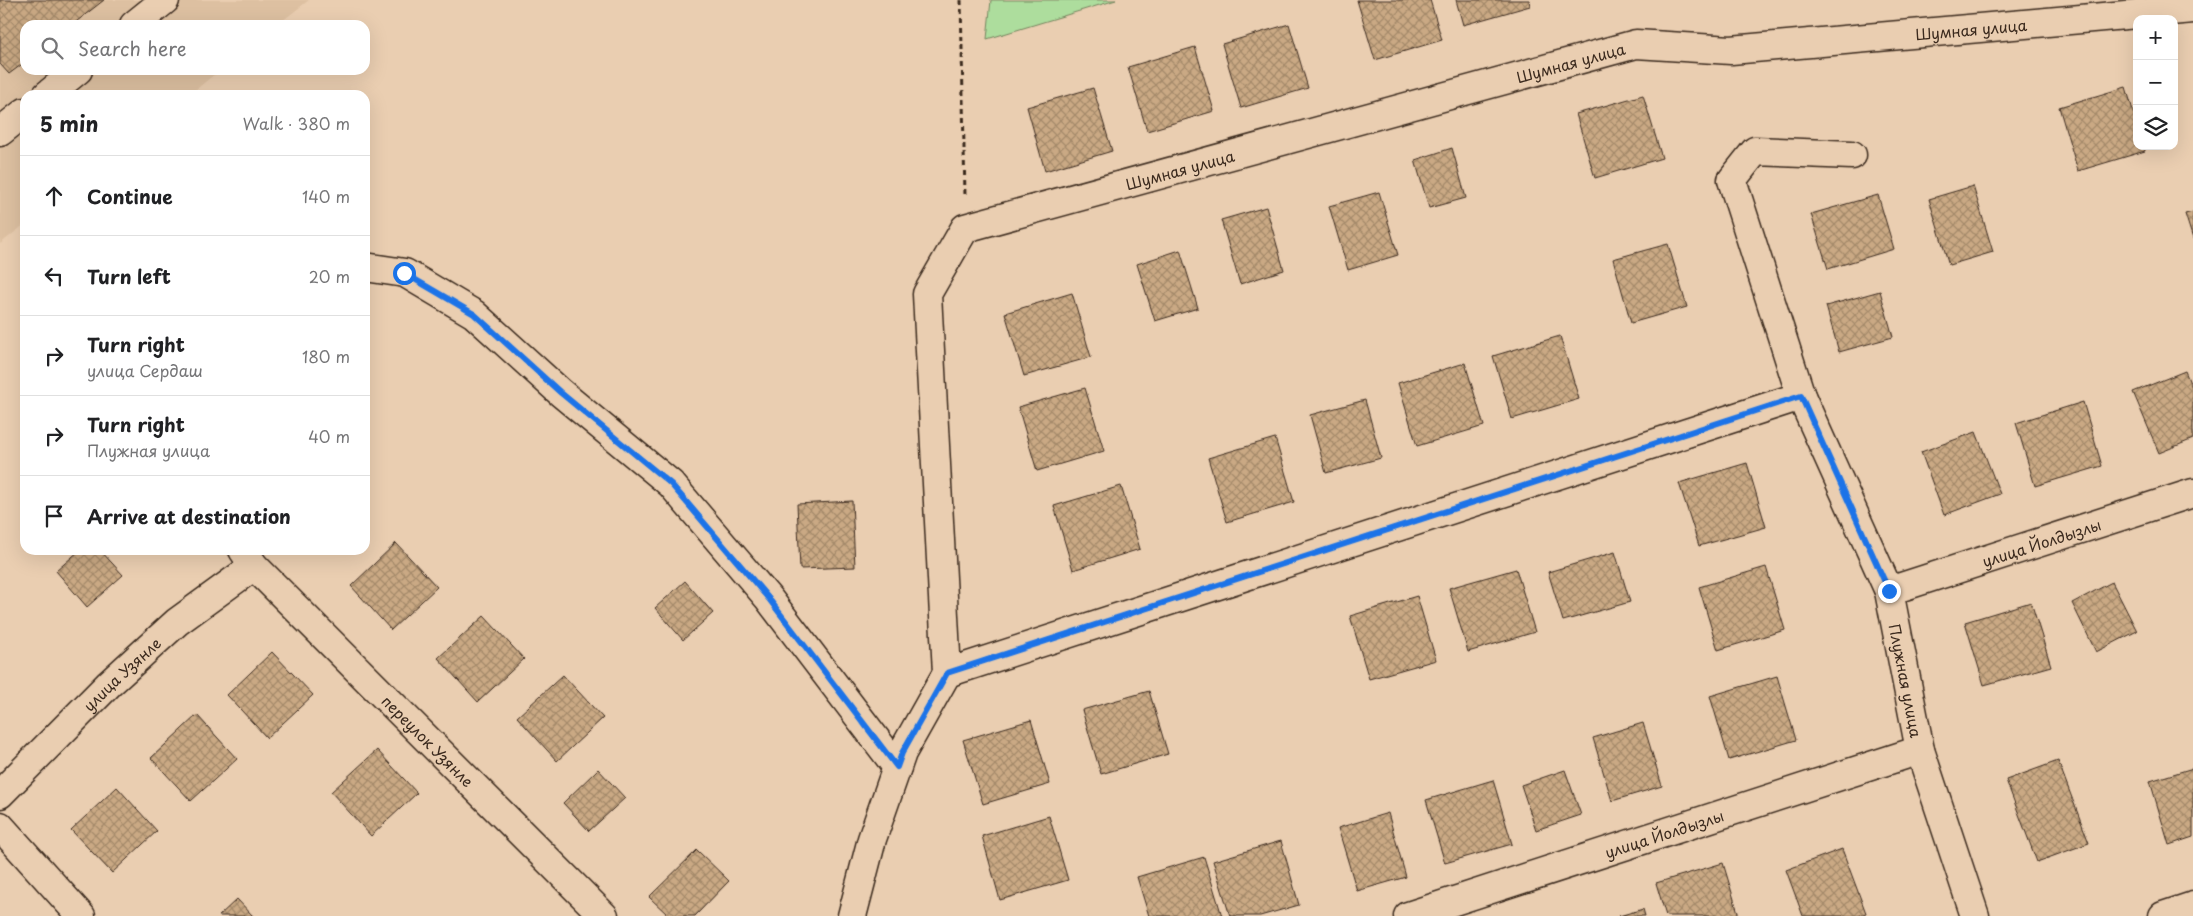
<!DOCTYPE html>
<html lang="en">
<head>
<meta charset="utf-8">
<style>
	:root { --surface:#fff; --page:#f2f2f2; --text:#202124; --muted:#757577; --line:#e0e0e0 }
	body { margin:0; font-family:"Playpen Sans",sans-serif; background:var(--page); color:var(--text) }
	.controls { position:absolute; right:15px; top:15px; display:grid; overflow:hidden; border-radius:10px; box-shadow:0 5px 20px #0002 }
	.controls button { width:45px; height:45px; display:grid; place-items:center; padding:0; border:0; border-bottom:1px solid var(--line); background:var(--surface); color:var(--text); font:25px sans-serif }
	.stop { position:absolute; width:15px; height:15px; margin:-11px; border:4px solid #1a73e8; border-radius:50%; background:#fff }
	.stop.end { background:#1a73e8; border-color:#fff; box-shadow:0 1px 5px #0008 }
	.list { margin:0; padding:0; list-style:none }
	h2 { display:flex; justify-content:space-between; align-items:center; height:65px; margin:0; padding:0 20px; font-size:21px }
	h2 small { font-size:16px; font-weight:400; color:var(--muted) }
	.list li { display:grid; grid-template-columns:32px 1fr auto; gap:15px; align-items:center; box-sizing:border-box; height:80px; padding:0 20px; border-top:1px solid var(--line) }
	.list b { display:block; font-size:19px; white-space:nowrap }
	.list p { margin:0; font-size:16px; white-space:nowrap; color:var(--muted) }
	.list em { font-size:16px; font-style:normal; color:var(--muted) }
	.icon { flex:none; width:28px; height:28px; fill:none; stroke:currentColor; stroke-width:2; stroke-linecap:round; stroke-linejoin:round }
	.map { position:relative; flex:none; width:2193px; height:916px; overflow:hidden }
	.search { position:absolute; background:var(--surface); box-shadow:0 5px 20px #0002; left:20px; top:20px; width:350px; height:55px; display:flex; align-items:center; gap:12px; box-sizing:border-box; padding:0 18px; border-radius:15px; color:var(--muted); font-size:19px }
	.panel { position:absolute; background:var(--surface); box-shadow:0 5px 20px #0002; left:20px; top:90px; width:350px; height:465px; border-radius:15px }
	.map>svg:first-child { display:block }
	.built { fill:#ddc0a1 }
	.grass { fill:#addd9d; stroke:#74845e }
	.building { fill:url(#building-cross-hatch); stroke:#3b2a1e }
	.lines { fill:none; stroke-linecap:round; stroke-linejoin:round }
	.minor-casing { stroke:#3b2a1e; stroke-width:31 }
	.path { stroke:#3b2a1e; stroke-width:3; stroke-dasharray:5 4; stroke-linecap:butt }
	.minor { stroke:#eaceb1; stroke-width:28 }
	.route { stroke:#1a73e8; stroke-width:6 }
	.labels { text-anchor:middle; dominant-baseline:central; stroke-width:4; stroke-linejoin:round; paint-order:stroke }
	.street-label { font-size:15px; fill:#3b2a1e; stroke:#eaceb1 }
</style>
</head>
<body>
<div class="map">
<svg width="2193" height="916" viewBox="0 0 2193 916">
	<defs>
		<pattern id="building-cross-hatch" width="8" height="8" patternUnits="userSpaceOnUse" patternTransform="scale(1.25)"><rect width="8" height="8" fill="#caa984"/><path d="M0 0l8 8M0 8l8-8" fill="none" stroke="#a58a6b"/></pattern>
	</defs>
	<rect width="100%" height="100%" fill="#eaceb1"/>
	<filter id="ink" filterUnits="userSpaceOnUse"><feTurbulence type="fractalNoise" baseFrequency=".02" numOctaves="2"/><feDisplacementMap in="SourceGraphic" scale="10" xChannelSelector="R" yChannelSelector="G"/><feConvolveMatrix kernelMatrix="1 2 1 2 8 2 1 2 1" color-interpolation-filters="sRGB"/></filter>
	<g filter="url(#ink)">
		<!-- built -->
		<polygon class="built" points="0,0 309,0 277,25 25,25 25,70 220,70 189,95 25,95 25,224 0,244"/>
		<!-- grass -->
		<polygon class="grass" points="991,0 1116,0 987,39"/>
		<!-- building -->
		<g class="building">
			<polygon points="0,0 104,0 72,25 25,25 25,62 9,74 0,64"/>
			<polygon points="1357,0 1430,0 1442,40 1375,60"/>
			<polygon points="1456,0 1529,0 1530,6 1463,25"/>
			<polygon points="1289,24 1308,88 1241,108 1222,44"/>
			<polygon points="1195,47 1214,111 1147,131 1128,67"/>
			<polygon points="2126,87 2137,124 2137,146 2144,146 2145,151 2078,171 2059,107"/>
			<polygon points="1093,88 1112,151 1045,171 1027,107"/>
			<polygon points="1643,95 1662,158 1595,178 1576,114"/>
			<polygon points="1452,148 1466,198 1429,208 1415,160"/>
			<polygon points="1973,186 1993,252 1949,265 1929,199"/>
			<polygon points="1379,192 1398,255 1348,270 1329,206"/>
			<polygon points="1878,195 1894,249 1828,269 1811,214"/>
			<polygon points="1266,207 1284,270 1240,284 1221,220"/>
			<polygon points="2193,212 2193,239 2185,214"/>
			<polygon points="1668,244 1687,307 1631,323 1613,259"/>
			<polygon points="1180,250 1198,308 1155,321 1137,264"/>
			<polygon points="1880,291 1893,337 1839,352 1826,306"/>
			<polygon points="1072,293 1091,357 1024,376 1005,313"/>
			<polygon points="1560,336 1579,399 1512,419 1493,356"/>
			<polygon points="1465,363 1484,426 1417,446 1398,383"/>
			<polygon points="2185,371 2193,390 2193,439 2159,453 2133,392"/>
			<polygon points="1085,388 1104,451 1037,471 1018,407"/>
			<polygon points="1365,400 1381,458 1326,473 1310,415"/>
			<polygon points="2083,402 2102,466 2035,486 2016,423"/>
			<polygon points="1976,432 2000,494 1944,515 1921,452"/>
			<polygon points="1275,438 1294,502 1227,522 1208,458"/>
			<polygon points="1747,463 1766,527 1699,546 1679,483"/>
			<polygon points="1121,486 1140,549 1073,570 1054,506"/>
			<polygon points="852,501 855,567 800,569 797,504"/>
			<polygon points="396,543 437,587 391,630 351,586"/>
			<polygon points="80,550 100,550 123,575 87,607 56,571"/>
			<polygon points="1615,552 1630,602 1563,621 1548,572"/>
			<polygon points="1766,567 1785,630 1718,650 1699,587"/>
			<polygon points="1516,569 1535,632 1468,652 1449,588"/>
			<polygon points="685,581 713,613 683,640 655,608"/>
			<polygon points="2112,582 2137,631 2096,652 2072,603"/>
			<polygon points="1417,596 1436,660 1369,679 1350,616"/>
			<polygon points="2031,602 2051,666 1984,685 1965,622"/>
			<polygon points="484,616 524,659 478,702 438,658"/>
			<polygon points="272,652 313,695 267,738 227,695"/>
			<polygon points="563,675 603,718 557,761 517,717"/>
			<polygon points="1777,676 1796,740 1729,760 1710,696"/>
			<polygon points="1149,691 1168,754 1101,774 1082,710"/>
			<polygon points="197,715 237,759 191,801 151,758"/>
			<polygon points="1031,720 1050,784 983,804 963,740"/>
			<polygon points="1643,723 1662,786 1612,801 1593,738"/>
			<polygon points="377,750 417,793 371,836 331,792"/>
			<polygon points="2058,761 2089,843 2037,862 2006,780"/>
			<polygon points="2193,768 2193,837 2169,845 2150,781"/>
			<polygon points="598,769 625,798 589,831 563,803"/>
			<polygon points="1565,770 1581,815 1536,830 1521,785"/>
			<polygon points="1493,780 1512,844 1445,863 1426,800"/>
			<polygon points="117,787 157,831 112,873 71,830"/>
			<polygon points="1388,813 1406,877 1357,891 1338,828"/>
			<polygon points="1049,816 1068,880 1000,900 982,836"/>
			<polygon points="1281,841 1299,905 1260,916 1230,916 1213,861"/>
			<polygon points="1842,849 1866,913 1858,916 1803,916 1786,870"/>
			<polygon points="697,850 729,881 695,916 669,916 649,897"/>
			<polygon points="1204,857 1222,916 1149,916 1137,877"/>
			<polygon points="1723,863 1739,916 1666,916 1656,883"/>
			<polygon points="237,899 253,916 219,916"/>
			<polygon points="1643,909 1645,916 1619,916"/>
		</g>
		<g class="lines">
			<defs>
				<g id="minor">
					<polyline points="134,25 165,0"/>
					<polyline points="47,95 78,70"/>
					<polyline points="0,132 25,112"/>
					<path id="s1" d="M1852,155L1755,151L1732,180L1801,396L1889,591L1920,750L1975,916"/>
					<polyline points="365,267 405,273 474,314 561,393 671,484 769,599 897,767"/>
					<path id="s2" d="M243,550L254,566L604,916"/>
					<path id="s3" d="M1889,591L2193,493"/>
					<polyline points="947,673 1801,396"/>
					<path id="s4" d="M0,794L109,684L177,622L254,566"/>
					<polyline points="0,826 81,916"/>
					<path id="s5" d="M852,916L872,839L902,753L947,673L927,294L965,228L1636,44L1731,50L2193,9"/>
					<path id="s6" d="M1408,916L1920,750"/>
					<polyline points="2163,916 2193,906"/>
				</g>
			</defs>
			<!-- minor casing -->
			<use href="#minor" class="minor-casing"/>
			<!-- path -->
			<polyline class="path" points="961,0 965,197"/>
			<!-- minor -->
			<use href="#minor" class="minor"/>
		</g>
	</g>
	<g class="lines" filter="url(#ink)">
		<!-- route -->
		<polyline class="route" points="404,273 474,314 561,393 671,484 769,599 897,767 902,753 947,673 1801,396 1889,591"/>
	</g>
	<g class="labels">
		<!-- street labels -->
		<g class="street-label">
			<text stroke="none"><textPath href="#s5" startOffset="1750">Шумная улица</textPath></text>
			<text stroke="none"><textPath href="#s5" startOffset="1346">Шумная улица</textPath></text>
			<text stroke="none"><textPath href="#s5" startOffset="941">Шумная улица</textPath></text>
			<text stroke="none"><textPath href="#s3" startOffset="160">улица Йолдызлы</textPath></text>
			<text stroke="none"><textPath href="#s4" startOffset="171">улица Узянле</textPath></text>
			<text stroke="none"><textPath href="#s1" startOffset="666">Плужная улица</textPath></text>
			<text stroke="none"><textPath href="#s2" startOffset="266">переулок Узянле</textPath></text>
			<text stroke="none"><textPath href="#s6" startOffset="269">улица Йолдызлы</textPath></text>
		</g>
	</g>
</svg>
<div class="controls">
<button>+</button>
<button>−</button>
<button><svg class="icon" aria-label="layers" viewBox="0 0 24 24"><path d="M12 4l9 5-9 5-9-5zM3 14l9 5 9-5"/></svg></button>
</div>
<div class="stop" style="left:404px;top:273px"></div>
<div class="stop end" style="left:1889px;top:591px"></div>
<div class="search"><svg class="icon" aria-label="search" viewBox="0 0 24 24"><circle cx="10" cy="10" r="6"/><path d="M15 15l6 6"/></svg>Search here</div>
<section class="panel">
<h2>5 min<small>Walk · 380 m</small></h2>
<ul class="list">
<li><svg class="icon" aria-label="ahead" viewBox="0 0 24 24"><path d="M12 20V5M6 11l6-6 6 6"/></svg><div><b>Continue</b></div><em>140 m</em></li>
<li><svg class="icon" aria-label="left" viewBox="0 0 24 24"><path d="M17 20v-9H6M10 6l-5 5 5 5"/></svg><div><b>Turn left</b></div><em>20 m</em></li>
<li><svg class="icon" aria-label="right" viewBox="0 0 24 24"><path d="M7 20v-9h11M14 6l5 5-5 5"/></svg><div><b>Turn right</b><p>улица Сердаш</p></div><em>180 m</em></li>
<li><svg class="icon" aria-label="right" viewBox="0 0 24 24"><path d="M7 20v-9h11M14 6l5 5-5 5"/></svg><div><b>Turn right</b><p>Плужная улица</p></div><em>40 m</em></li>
<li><svg class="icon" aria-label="arrive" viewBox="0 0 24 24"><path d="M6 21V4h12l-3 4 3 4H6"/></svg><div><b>Arrive at destination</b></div></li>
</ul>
</section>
</div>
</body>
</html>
